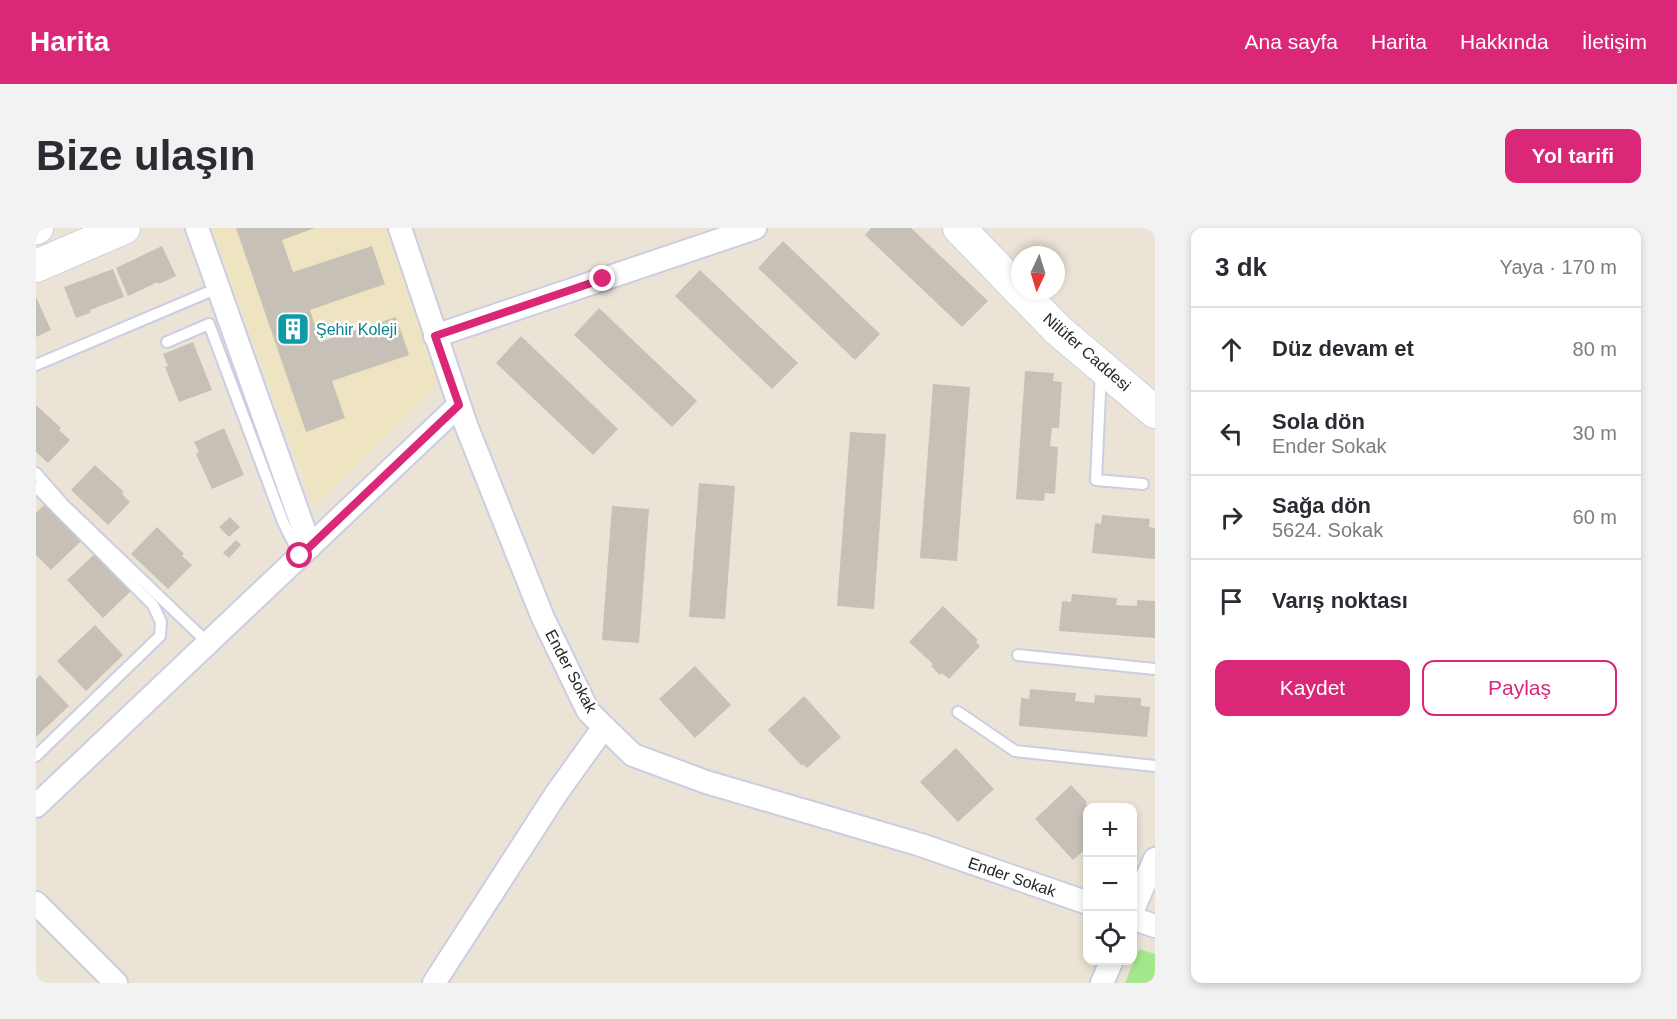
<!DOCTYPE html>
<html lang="tr">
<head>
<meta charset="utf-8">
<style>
	:root { --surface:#fff; --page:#f2f2f3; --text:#2b2b33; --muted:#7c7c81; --line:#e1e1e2; --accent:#db2777 }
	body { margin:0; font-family:Helvetica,sans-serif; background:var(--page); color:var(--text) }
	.controls { position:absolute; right:18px; bottom:18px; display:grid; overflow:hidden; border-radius:12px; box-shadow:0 3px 9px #0003 }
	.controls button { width:54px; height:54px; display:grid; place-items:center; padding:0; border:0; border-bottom:2px solid var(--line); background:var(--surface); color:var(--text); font:30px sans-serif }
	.compass { position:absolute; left:975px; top:18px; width:54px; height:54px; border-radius:50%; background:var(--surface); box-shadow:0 3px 9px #0003; rotate:184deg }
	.stop { position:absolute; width:18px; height:18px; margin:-14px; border:4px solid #db2777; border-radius:50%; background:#fff }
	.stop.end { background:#db2777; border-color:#fff; box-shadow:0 2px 6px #0008 }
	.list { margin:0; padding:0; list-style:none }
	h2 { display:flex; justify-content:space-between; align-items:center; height:78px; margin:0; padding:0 24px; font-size:26px }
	h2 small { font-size:20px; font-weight:400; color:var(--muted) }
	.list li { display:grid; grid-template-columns:39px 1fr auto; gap:18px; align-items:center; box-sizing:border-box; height:84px; padding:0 24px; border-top:2px solid var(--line) }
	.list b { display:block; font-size:22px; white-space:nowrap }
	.list p { margin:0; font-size:20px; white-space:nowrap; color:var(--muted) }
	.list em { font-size:20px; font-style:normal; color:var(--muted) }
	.actions { display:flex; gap:12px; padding:18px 24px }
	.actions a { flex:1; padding:14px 0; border:2px solid var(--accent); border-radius:12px; text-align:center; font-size:21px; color:var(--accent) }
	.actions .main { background:var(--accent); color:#fff }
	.icon { flex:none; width:33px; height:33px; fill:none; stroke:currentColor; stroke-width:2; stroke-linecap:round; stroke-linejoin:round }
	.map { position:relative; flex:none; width:1119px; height:755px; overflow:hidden; border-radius:12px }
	header { display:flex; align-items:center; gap:36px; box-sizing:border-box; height:84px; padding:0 30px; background:var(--accent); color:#fff }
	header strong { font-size:28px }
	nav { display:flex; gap:33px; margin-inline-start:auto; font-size:21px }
	.intro { display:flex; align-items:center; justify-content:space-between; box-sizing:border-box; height:144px; padding:0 36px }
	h1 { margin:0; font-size:42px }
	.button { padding:15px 27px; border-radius:12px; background:var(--accent); color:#fff; font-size:21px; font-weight:700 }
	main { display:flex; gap:36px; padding:0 36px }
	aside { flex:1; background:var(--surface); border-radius:12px; box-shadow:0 3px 9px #0003 }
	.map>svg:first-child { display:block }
	.education { fill:#efe4c2 }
	.green { fill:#a4e88c }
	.building { fill:#c6c0b6 }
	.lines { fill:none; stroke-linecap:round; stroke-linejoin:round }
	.lane-casing { stroke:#cbcee2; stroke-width:14 }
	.street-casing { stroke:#cbcee2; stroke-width:26 }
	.secondary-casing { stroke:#cbcee2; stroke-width:34 }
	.lane { stroke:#fff; stroke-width:10 }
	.street { stroke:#fff; stroke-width:22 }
	.secondary { stroke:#fff; stroke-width:32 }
	.route { stroke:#db2777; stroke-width:8 }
	.labels { text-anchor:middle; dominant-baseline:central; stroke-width:5; stroke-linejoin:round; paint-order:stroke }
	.culture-label { font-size:16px; fill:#0d838f; stroke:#fff; text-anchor:start }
	.street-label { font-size:16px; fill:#262626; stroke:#fff }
</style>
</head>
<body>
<header>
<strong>Harita</strong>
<nav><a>Ana sayfa</a><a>Harita</a><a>Hakkında</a><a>İletişim</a></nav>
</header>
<div class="intro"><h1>Bize ulaşın</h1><a class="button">Yol tarifi</a></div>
<main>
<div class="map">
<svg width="1119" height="755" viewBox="0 0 1119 755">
	<rect width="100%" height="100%" fill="#ebe4d6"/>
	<!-- education -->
	<polygon class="education" points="175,0 350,0 404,154 278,279"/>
	<!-- green -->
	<polygon class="green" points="1103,721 1119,726 1119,755 1089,755"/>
	<!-- building -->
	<g class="building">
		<polygon points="200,0 279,0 246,12 257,44 336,18 349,56 274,82 284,114 360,89 373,127 296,153 309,190 270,204"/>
		<polygon points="835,0 875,0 952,73 926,99 829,7"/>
		<polygon points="747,13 844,106 819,132 722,40"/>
		<polygon points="126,18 140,48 123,56 122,54 92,68 80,40"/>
		<polygon points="77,41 88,69 54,82 54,85 40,90 28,59"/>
		<polygon points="664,42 762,135 736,161 639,68"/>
		<polygon points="0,69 15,102 0,109"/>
		<polygon points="563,80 661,173 636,199 538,107"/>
		<polygon points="485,108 582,201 557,227 460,135"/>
		<polygon points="157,114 176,162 143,174 129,139 132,138 127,126"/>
		<polygon points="989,143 1018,145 1017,153 1026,154 1023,200 1016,200 1014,218 1022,219 1019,266 1009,265 1008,273 980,271"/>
		<polygon points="897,156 934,159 921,333 884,330"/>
		<polygon points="0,177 25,200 23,202 34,212 12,235 0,224"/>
		<polygon points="188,200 208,247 176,261 160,226 163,224 158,214"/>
		<polygon points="814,204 850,206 838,381 801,378"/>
		<polygon points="59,237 88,264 86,266 94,274 72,297 35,262"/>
		<polygon points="663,255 699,258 689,391 653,389"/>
		<polygon points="9,276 45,313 15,342 0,327 0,285"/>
		<polygon points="576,278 613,281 603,415 566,412"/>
		<polygon points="1066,287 1114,291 1113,299 1119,300 1119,331 1056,325 1059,295 1065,296"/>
		<polygon points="194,289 204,299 193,309 183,299"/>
		<polygon points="121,299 148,326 146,328 156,337 132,361 95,326"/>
		<polygon points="200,312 205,317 193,330 187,325"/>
		<polygon points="61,324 97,361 67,390 31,352"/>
		<polygon points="1036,366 1081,370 1080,377 1101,378 1101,372 1119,373 1119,410 1023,403 1026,373 1035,374"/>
		<polygon points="907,378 942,412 940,414 944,418 913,451 906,445 904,447 895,438 897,436 873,414"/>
		<polygon points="59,397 87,427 50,463 21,433"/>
		<polygon points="659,438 695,477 659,510 623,471"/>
		<polygon points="4,447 33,478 0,509 0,451"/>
		<polygon points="994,461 1040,465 1039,473 1058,475 1059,467 1105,470 1105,478 1114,479 1111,509 983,498 985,470 993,471"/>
		<polygon points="768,468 805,509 771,540 767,536 766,538 732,502"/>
		<polygon points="920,520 958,561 922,594 884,554"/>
		<polygon points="1035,557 1051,574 1050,576 1053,580 1052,580 1052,619 1037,632 999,591"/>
	</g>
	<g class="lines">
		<defs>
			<g id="lane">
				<polyline points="131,114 173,96 247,294 264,328"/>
				<polyline points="0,137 182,60"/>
				<polyline points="1065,144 1060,252 1107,256"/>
				<polyline points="0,245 28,277 172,415"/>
				<polyline points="0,259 117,377 125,394 124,408 0,528"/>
				<polyline points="982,427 1119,441"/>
				<polyline points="922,484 979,523 1119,538"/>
			</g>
			<g id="street">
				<polyline points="161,0 274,319"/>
				<polyline points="364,0 430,197 507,390 552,483 568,499 597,527 670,554 885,617 1052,675"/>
				<polyline points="399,108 719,0"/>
				<polyline points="0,578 423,177"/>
				<polyline points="0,675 80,755"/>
				<polyline points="1096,684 1119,631"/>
				<polyline points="1096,690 1119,698"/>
				<polyline points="398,755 520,566 568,499"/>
				<polyline points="1066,755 1076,732"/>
			</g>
			<g id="secondary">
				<polyline points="0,0 1,0"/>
				<polyline points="923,0 984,63"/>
				<polyline points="0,38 88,0"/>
				<polyline points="984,63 1022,102 1119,184"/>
			</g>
		</defs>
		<!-- lane casing -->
		<use href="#lane" class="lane-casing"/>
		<!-- street casing -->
		<use href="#street" class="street-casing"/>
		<!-- secondary casing -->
		<use href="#secondary" class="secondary-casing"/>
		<!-- lane -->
		<use href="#lane" class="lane"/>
		<!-- street -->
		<use href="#street" class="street"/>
		<!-- secondary -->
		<use href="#secondary" class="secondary"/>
	</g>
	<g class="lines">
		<!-- route -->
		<polyline class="route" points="264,328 423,177 399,108 567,51"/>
	</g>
	<!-- icons -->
	<defs>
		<symbol id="building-square" viewBox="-11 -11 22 22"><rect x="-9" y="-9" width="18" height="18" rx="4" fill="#0f9aa8" stroke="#fff"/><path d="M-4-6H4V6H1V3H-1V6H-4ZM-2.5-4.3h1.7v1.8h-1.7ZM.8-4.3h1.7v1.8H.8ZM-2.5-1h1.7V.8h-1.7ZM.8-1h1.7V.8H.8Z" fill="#fff"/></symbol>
	</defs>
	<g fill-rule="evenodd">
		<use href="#building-square" x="238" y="82" width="38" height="38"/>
	</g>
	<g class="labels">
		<!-- culture labels -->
		<g class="culture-label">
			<text x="280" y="101">Şehir Koleji</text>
		</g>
		<!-- street labels -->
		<g class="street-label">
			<text transform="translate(1051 124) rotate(41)">Nilüfer Caddesi</text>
			<text transform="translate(535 443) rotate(62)">Ender Sokak</text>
			<text transform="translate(976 649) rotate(19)">Ender Sokak</text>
		</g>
	</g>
</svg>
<div class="controls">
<button>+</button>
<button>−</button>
<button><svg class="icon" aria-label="locate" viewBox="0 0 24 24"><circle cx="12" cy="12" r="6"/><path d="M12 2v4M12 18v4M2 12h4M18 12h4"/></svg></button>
</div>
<svg class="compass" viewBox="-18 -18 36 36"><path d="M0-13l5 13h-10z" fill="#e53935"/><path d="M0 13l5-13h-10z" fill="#7c7c81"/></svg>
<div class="stop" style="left:264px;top:328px"></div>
<div class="stop end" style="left:567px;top:51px"></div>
</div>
<aside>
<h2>3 dk<small>Yaya · 170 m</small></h2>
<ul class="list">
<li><svg class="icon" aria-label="ahead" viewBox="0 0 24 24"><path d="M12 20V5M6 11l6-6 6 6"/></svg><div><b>Düz devam et</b></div><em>80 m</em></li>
<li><svg class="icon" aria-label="left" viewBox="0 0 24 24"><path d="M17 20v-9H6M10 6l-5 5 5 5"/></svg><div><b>Sola dön</b><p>Ender Sokak</p></div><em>30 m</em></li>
<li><svg class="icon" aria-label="right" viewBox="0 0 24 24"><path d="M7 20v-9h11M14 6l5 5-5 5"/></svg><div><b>Sağa dön</b><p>5624. Sokak</p></div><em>60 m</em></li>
<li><svg class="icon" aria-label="arrive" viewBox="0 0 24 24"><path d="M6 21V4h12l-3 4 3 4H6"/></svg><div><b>Varış noktası</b></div></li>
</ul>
<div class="actions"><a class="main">Kaydet</a><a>Paylaş</a></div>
</aside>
</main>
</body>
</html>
